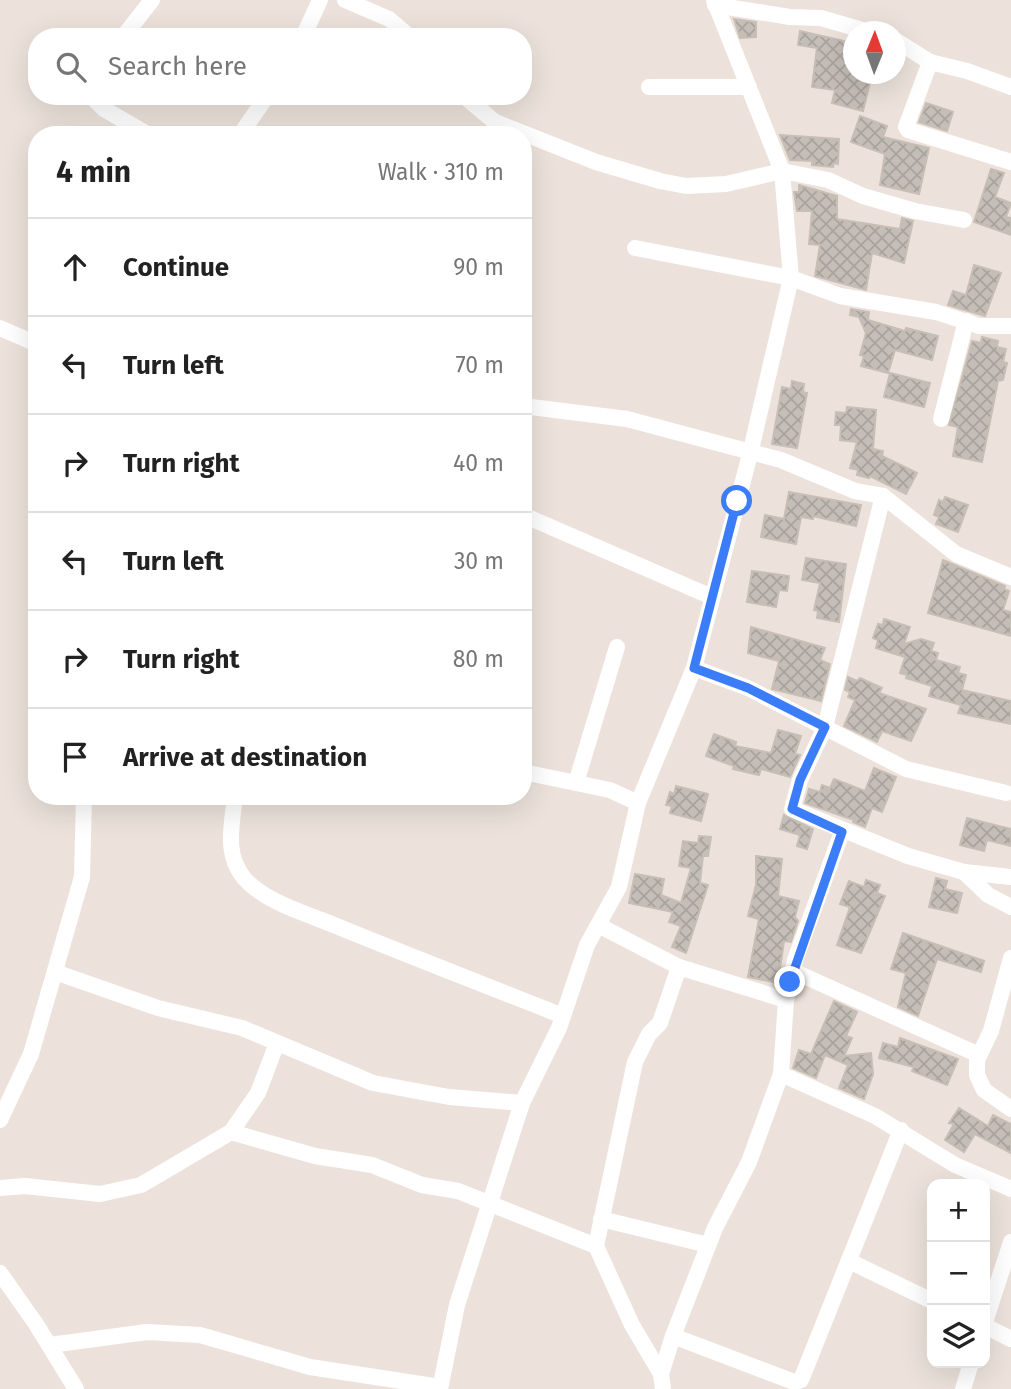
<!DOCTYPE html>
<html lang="en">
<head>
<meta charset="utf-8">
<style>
	:root { --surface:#fff; --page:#f6f6f6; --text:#222; --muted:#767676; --line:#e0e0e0 }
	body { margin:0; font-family:"Fira Sans",sans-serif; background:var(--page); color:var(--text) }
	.controls { position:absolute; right:21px; bottom:21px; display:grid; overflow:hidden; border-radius:14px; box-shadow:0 7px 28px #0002 }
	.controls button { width:63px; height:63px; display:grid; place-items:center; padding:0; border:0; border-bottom:2px solid var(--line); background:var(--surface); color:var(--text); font:35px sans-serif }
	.compass { position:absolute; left:843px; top:21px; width:63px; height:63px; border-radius:50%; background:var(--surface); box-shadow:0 7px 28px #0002; rotate:1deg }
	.stop { position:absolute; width:21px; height:21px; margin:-16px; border:5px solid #3b7cf9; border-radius:50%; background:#fff }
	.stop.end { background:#3b7cf9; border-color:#fff; box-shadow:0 2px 7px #0008 }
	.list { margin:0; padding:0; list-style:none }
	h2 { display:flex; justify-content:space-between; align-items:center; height:91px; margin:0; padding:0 28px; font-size:30px }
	h2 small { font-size:23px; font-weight:400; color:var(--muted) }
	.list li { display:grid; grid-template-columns:46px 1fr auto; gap:21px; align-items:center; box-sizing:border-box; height:98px; padding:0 28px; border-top:2px solid var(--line) }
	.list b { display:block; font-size:26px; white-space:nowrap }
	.list em { font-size:23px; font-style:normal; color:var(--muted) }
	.icon { flex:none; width:38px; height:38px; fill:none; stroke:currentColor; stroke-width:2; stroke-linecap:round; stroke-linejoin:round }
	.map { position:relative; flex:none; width:1011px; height:1389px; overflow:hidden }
	.search { position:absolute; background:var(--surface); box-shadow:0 7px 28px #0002; left:28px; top:28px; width:504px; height:77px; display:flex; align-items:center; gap:18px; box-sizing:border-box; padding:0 24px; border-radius:28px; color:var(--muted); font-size:26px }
	.panel { position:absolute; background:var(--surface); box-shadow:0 7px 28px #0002; left:28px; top:126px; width:504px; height:679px; border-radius:28px }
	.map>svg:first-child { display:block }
	.building { fill:url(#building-cross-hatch); stroke:#c7beb5; stroke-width:2 }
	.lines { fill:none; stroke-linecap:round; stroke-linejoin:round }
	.minor { stroke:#fff; stroke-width:16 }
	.route { stroke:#3b7cf9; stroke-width:9 }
</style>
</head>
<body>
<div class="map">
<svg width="1011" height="1389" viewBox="0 0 1011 1389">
	<defs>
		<pattern id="building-cross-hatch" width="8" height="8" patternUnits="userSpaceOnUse" patternTransform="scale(1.75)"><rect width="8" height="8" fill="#c4beb7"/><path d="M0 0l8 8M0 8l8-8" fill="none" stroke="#a9a39e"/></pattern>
	</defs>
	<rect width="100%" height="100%" fill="#ece2db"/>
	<!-- building -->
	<g class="building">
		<polygon points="734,19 756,22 756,37 740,38"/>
		<polygon points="800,31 853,43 853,74 872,74 863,111 832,103 835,90 812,87 817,48 798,45"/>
		<polygon points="926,103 953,112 947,131 919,122"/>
		<polygon points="860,116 887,126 883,137 929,148 919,194 880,185 885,154 851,142"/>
		<polygon points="780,135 839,139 838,164 834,163 833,167 812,165 812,161 790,160"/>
		<polygon points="991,169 1004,173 995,197 1011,203 1006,217 1011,218 1011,235 974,222"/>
		<polygon points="799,185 837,196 837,219 900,229 902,218 913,221 904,263 872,253 866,290 815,276 820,245 809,244 812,211 797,211 794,192 799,192"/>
		<polygon points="974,265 1001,273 985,316 948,305 953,291 966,295"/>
		<polygon points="851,309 869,312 868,320 905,331 906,328 938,336 932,360 895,350 888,373 861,366 864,356 860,355 866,333 859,317 850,315"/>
		<polygon points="982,337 998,341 997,347 1006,349 1003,362 1007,363 1003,380 998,381 982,462 953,456 958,427 949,425 972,341 981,343"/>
		<polygon points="890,373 930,383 924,407 884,397"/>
		<polygon points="792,381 804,384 803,392 807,393 797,448 772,444 782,387 791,389"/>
		<polygon points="847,407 876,410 873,449 883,451 882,456 917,473 906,494 870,476 869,478 857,475 858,470 850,468 857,442 840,440 841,425 835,425 836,412 846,413"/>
		<polygon points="789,492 861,505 856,526 813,516 813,519 801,517 796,544 761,537 765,515 784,519"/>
		<polygon points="945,497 968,505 958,532 936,524 939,517 934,515 939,500 943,502"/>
		<polygon points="806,558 846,564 839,622 817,618 818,611 814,610 820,583 802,580"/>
		<polygon points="943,560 1005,586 1004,589 1009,591 1003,610 1011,612 1011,636 928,613"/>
		<polygon points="752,571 789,576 787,591 779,590 776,607 747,602"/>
		<polygon points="884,619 910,627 904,644 921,639 934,643 931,651 938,653 936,660 960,667 958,673 966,675 962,690 1011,701 1011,724 958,713 961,705 929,696 932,686 906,678 907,675 900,673 905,657 876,648 878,640 873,638 878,624 883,625"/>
		<polygon points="751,627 825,648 820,660 830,664 821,701 772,689 779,661 748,653"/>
		<polygon points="848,677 857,681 860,678 882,688 879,693 926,709 911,741 882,731 877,742 844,726 855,700 848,697 850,692 845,690"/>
		<polygon points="778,730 801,736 795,754 800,755 790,777 761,769 759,775 733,769 734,766 706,756 714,734 736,742 735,746 771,753"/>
		<polygon points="874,768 896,777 882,812 872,808 865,827 853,822 854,820 805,803 809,789 820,792 822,785 830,788 834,779 865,791"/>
		<polygon points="676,786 708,794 701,821 670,813 672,806 666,805 670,792 674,794"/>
		<polygon points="784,815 813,829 807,849 797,846 800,835 780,829"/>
		<polygon points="967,818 1011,829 1011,846 987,840 984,851 960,845"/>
		<polygon points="699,836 711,837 708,856 703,856 700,883 708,885 686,953 672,947 681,926 669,922 673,912 629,903 635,874 664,879 661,895 681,903 691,868 679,866 683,841 698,843"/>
		<polygon points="756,856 782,859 778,896 799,901 795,917 798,921 791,942 784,941 778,983 748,977 759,919 748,916 756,885"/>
		<polygon points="936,878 947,881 945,889 962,893 957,913 929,907"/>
		<polygon points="866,880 880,885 877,893 885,896 861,953 837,945 850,907 840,904 849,881 864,887"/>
		<polygon points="903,933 984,961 981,972 937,959 918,1016 898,1007 906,973 891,969"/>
		<polygon points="834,1001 857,1012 846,1036 852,1038 844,1056 871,1053 873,1074 864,1099 839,1088 848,1065 825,1055 816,1078 793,1068 799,1050 811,1054"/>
		<polygon points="900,1038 958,1059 947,1085 912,1071 914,1067 879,1058 883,1043 898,1047"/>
		<polygon points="959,1108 988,1126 993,1115 1011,1124 1011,1153 975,1134 964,1152 945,1140 954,1124 949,1123"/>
	</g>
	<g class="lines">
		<!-- minor -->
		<g class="minor">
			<polyline points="345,0 389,19 410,37"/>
			<polyline points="715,5 790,17 821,18 869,32"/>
			<polyline points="123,37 152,0"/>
			<polyline points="303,37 320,0"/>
			<polyline points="895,40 930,62 967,71 1011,87"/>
			<polyline points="930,62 906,127 908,130 1011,162"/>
			<polyline points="649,87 749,87"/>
			<polyline points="91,96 104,109 149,135"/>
			<polyline points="464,96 495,122 596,162 660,181 686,186 726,184 782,171 828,180 863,196 915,211 964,220"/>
			<polyline points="240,135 267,96"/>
			<polyline points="635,248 791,278 840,296 936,312 979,326 1011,326"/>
			<polyline points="0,328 37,344"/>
			<polyline points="523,406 627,419 781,460 855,491 883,496 956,554 1011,577"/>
			<polyline points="941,419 966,321"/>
			<polyline points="883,496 825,727 800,780 792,809 908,856 964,872 988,895 1011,907"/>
			<polyline points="530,518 712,597"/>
			<polyline points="694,668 748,688 906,769 1006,793"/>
			<polyline points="523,772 610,790 638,803"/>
			<polyline points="576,783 617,647"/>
			<path d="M235,796C232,825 224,854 244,878C264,901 302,912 329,923C407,955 485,985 563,1016"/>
			<polyline points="842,832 795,960 786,1000 781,1074 875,1116 955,1165 1011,1189"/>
			<polyline points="964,872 1011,877"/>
			<polyline points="600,926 679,967"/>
			<polyline points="1011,958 991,1031 977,1060 977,1075 984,1090 1011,1109"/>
			<polyline points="793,971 979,1055"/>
			<polyline points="55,972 158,1008 242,1028 373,1083 449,1097 522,1103"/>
			<polyline points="0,1120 31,1054 82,877 84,796"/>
			<polyline points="231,1132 315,1156 372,1165 422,1185 458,1191 596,1246"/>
			<polyline points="0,1188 25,1186 100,1194 141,1185 231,1132 258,1093 277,1043"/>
			<polyline points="601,1219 708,1245"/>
			<polyline points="849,1261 932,1301"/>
			<polyline points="0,1273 36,1324 76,1389"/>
			<polyline points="985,1322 1011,1242"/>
			<polyline points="985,1326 1011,1339"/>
			<polyline points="673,1336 794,1382 801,1380 901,1130"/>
			<polyline points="50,1345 147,1332 200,1335 310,1367 440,1387"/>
			<polyline points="661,1374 632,1325 596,1246 635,1062 649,1034 660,1023 679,967 786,1000"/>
			<polyline points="440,1389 457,1305 522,1103 559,1028 587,945 619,887 638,803 694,668 750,454 791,278 782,171 714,0"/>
			<polyline points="663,1389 661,1374 673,1336 715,1228 749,1162 781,1074"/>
			<polyline points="963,1389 971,1363"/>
		</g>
	</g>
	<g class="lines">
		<!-- route -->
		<polyline class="route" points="737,501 694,668 748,688 825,727 800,780 792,809 842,832 790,982"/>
	</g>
</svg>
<div class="controls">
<button>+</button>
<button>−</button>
<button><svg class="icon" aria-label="layers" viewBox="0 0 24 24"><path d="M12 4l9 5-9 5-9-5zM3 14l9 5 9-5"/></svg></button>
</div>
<svg class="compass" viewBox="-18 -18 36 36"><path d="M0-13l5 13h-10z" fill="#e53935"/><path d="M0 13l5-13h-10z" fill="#767676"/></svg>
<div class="stop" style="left:737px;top:501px"></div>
<div class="stop end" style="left:790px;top:982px"></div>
<div class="search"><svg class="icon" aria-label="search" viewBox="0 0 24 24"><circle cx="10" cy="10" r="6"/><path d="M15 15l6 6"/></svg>Search here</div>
<section class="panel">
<h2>4 min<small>Walk · 310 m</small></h2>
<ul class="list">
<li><svg class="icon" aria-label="ahead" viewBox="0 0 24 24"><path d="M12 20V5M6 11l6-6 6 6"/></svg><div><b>Continue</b></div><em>90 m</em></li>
<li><svg class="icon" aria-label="left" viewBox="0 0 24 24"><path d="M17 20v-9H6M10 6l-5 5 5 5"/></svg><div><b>Turn left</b></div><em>70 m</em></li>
<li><svg class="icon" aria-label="right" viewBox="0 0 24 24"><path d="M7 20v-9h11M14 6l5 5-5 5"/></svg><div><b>Turn right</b></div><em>40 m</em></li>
<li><svg class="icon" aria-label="left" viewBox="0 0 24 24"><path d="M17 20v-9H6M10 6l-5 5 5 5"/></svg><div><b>Turn left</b></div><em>30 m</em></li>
<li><svg class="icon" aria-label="right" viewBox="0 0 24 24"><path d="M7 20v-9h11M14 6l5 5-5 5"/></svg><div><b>Turn right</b></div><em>80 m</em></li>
<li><svg class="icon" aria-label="arrive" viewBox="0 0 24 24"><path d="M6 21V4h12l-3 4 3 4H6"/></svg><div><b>Arrive at destination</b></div></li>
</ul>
</section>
</div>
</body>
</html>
